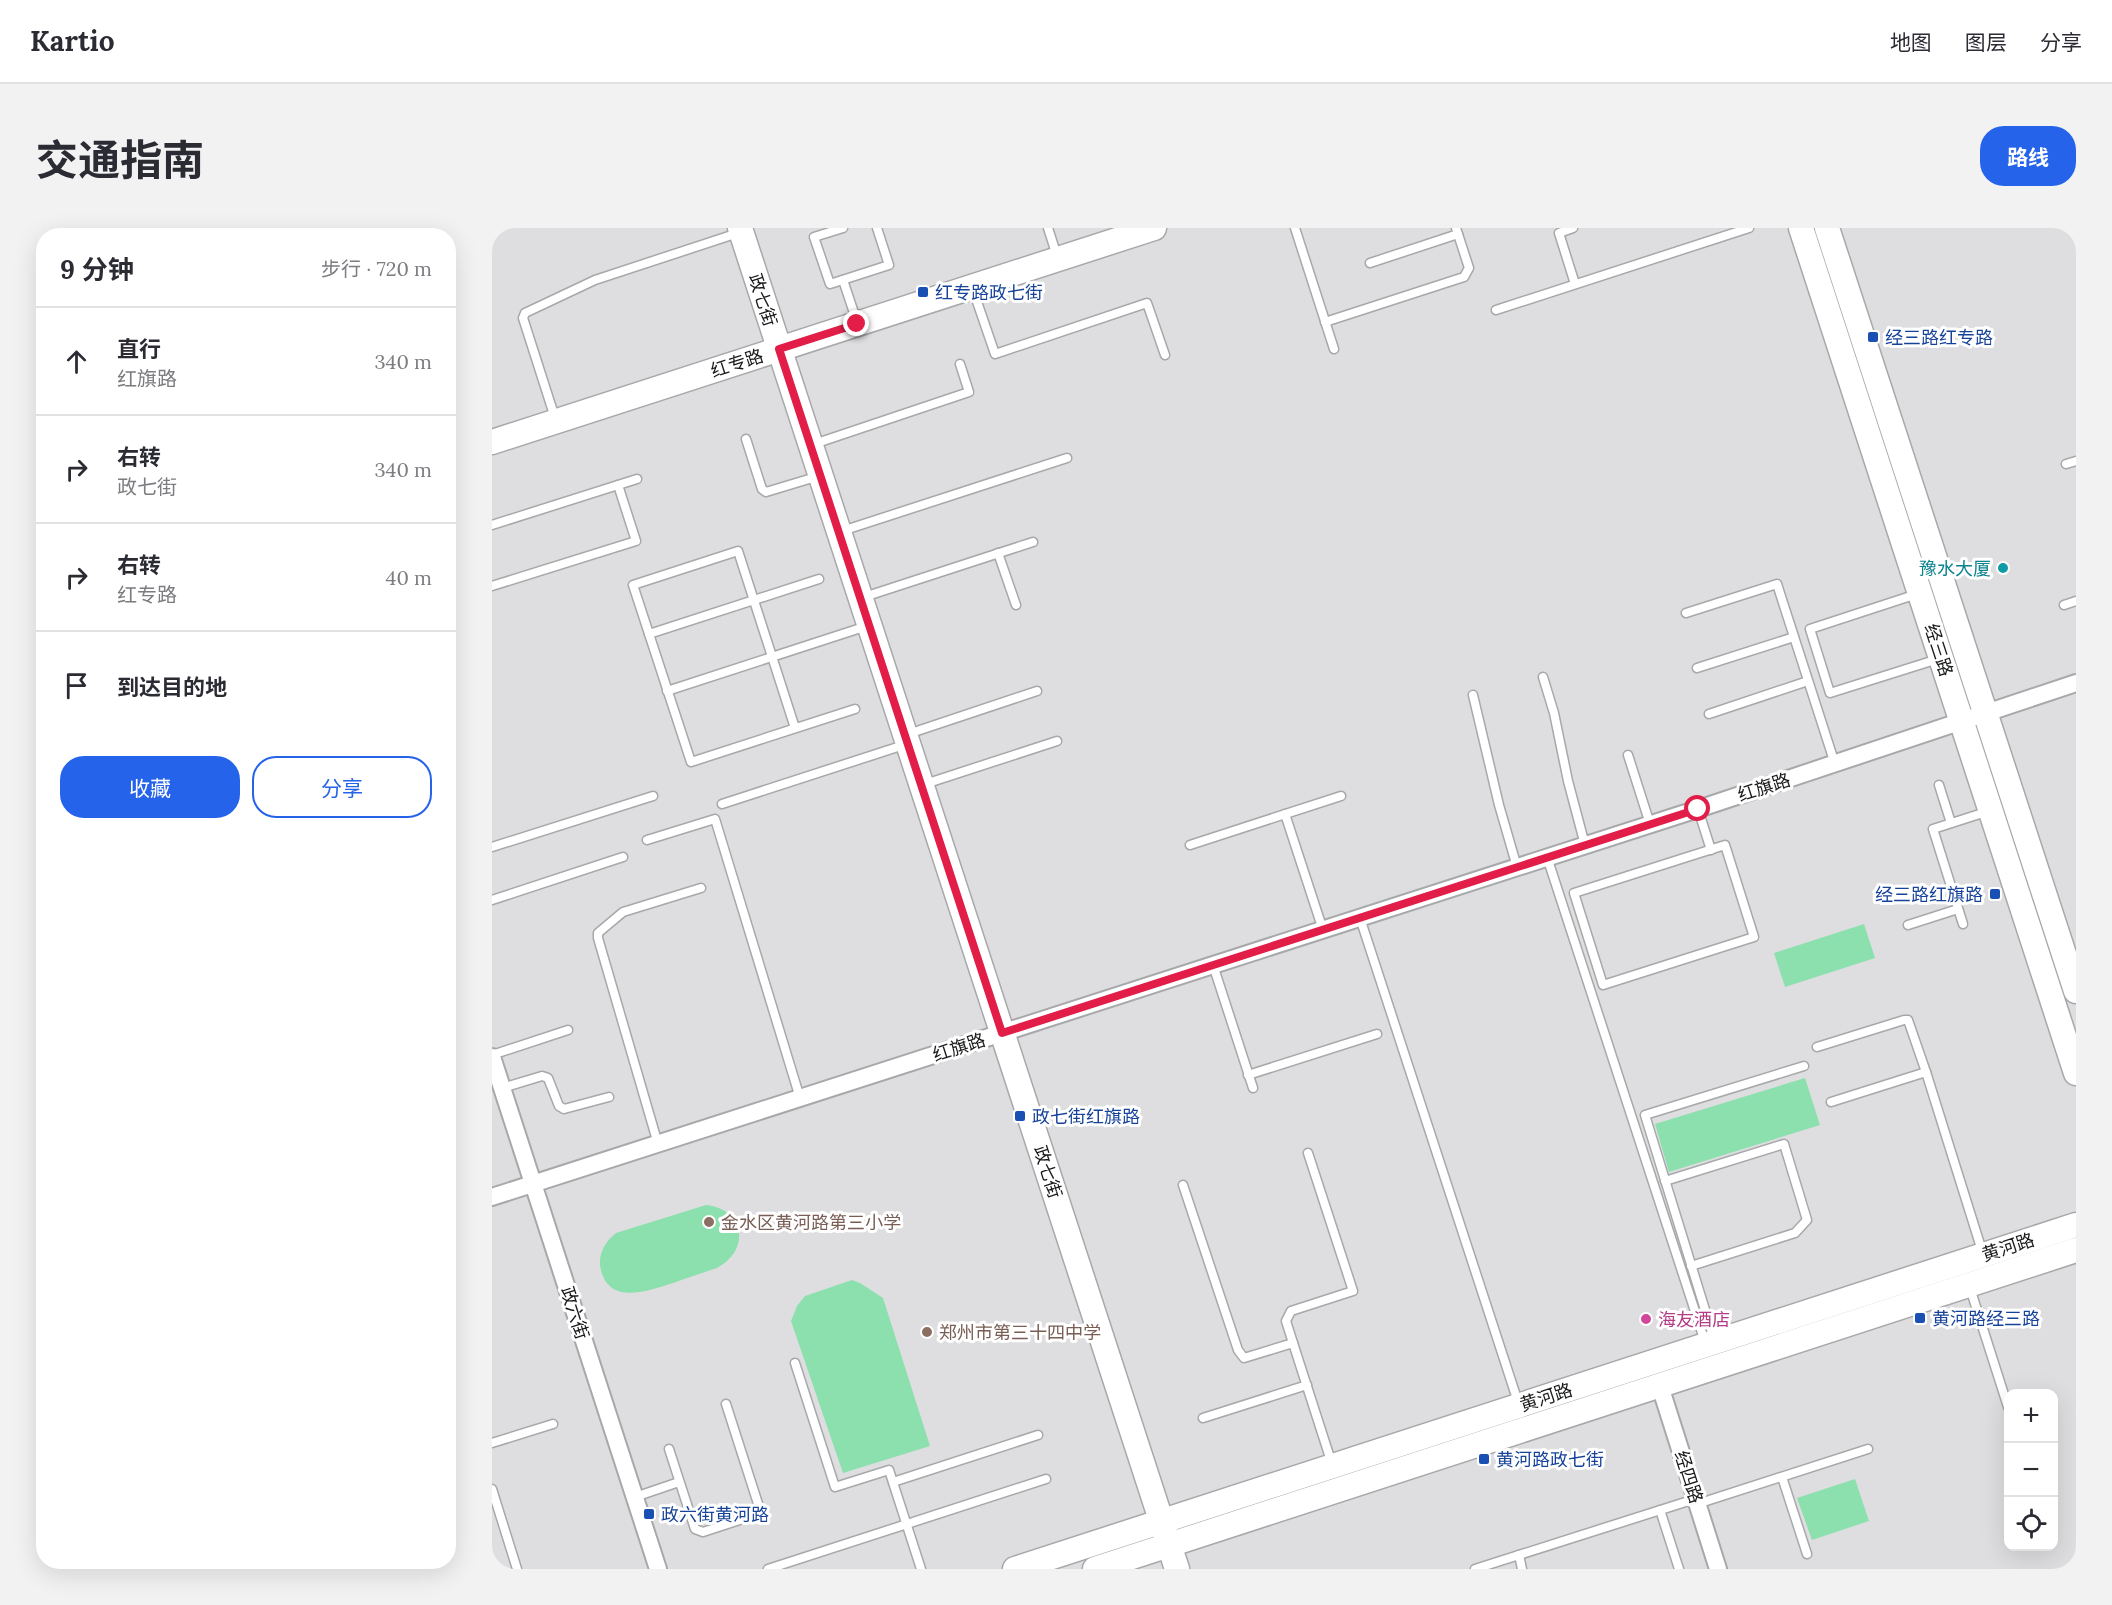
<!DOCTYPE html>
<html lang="zh">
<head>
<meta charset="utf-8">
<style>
	:root { --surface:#fff; --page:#f2f2f3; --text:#2b2b33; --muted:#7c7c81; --line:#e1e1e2; --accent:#2563eb }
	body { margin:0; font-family:Lora,"Noto Sans SC",serif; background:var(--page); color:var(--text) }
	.controls { position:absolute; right:18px; bottom:18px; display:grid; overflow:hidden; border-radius:12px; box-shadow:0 6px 24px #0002 }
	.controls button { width:54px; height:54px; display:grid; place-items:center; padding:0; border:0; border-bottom:2px solid var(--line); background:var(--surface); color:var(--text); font:30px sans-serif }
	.stop { position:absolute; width:18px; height:18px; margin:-14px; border:4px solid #e11d48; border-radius:50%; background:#fff }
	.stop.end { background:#e11d48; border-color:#fff; box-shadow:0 2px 6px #0008 }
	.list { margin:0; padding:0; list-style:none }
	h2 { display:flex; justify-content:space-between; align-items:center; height:78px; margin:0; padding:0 24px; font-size:26px }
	h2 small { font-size:20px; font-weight:400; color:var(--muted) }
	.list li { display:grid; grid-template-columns:39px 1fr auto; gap:18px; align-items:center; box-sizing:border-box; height:108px; padding:0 24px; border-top:2px solid var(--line) }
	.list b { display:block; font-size:22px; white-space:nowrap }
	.list p { margin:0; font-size:20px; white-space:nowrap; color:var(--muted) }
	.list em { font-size:20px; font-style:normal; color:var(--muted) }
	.actions { display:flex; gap:12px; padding:18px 24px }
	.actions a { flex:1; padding:14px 0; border:2px solid var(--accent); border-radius:24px; text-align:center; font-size:21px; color:var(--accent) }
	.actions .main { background:var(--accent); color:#fff }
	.icon { flex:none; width:33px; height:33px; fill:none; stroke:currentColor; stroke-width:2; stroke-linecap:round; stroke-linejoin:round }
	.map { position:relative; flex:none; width:1584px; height:1341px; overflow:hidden; border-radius:24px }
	header { display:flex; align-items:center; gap:36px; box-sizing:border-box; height:84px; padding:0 30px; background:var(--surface); border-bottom:2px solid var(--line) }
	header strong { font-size:28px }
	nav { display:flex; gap:33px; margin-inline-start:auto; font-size:21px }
	.intro { display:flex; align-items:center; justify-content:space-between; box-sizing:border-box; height:144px; padding:0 36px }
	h1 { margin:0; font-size:42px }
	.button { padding:15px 27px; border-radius:24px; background:var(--accent); color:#fff; font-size:21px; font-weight:700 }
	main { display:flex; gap:36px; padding:0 36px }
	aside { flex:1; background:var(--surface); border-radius:24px; box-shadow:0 6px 24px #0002 }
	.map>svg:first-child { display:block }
	.green { fill:#8be0ae }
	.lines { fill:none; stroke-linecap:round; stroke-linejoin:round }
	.lane-casing { stroke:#a7a8aa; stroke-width:11 }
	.street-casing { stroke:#a7a8aa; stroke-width:20 }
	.secondary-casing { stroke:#a7a8aa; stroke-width:27 }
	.lane { stroke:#fff; stroke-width:8 }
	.street { stroke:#fff; stroke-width:16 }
	.secondary { stroke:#fff; stroke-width:24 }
	.route { stroke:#e11d48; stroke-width:8 }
	.transit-dot { fill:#1a4fb4; stroke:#fff; stroke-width:2 }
	.culture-dot { fill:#0f9aa8; stroke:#fff; stroke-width:2 }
	.education-dot { fill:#8d6e63; stroke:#fff; stroke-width:2 }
	.hotel-dot { fill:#d1479c; stroke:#fff; stroke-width:2 }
	.labels { text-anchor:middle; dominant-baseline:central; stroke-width:6; stroke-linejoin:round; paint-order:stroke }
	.transit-label { font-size:18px; fill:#164399; stroke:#fff; text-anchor:start }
	.street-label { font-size:18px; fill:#181919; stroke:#fff }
	.culture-label { font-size:18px; fill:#0d838f; stroke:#fff; text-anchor:end }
	.education-label { font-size:18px; fill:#785e54; stroke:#fff; text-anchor:start }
	.hotel-label { font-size:18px; fill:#b23c85; stroke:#fff; text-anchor:start }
</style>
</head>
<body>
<header>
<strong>Kartio</strong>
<nav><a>地图</a><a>图层</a><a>分享</a></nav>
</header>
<div class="intro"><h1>交通指南</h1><a class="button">路线</a></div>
<main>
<aside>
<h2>9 分钟<small>步行 · 720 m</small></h2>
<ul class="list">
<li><svg class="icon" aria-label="ahead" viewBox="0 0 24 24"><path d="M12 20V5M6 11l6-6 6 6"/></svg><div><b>直行</b><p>红旗路</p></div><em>340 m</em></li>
<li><svg class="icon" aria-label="right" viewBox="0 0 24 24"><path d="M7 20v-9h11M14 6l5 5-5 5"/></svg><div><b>右转</b><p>政七街</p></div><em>340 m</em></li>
<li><svg class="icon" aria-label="right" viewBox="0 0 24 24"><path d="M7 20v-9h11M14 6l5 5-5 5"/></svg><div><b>右转</b><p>红专路</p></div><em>40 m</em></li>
<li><svg class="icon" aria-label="arrive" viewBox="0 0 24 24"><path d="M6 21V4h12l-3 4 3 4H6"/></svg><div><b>到达目的地</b></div></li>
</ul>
<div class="actions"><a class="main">收藏</a><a>分享</a></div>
</aside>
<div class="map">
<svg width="1584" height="1341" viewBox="0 0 1584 1341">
	<rect width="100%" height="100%" fill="#dedee0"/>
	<!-- green -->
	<g class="green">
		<polygon points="1372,696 1383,730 1293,759 1282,725"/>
		<polygon points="1313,850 1328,897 1177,944 1163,896"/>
		<path d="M214,977C253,981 259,1022 225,1040C210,1045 195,1050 181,1055C156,1063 114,1079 108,1037C107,1024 114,1013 124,1005Z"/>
		<polygon points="360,1052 368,1055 391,1070 438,1218 351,1245 299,1093 305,1078 313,1068"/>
		<polygon points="1363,1251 1377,1293 1320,1312 1305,1270"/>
	</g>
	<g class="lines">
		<defs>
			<g id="lane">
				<polyline points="351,0 322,9 338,56 397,37 385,0"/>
				<polyline points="556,0 565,28"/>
				<polyline points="803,0 842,121"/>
				<polyline points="1081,0 1067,5 1083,56"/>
				<polyline points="878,35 966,6"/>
				<polyline points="351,52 365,94"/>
				<polyline points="481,62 503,126 655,75 673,127"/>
				<polyline points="1004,82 1257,0"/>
				<polyline points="833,94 972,49 977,40 964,0"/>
				<polyline points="64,193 31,90 33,85 103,52 249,4"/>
				<polyline points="254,211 270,261 274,264 327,248"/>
				<polyline points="322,216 477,164 468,136"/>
				<polyline points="1574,236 1584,233"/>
				<polyline points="0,297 145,251"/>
				<polyline points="350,303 575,230"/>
				<polyline points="506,325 524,377"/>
				<polyline points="0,358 144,313 126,257"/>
				<polyline points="1425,366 1318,401 1338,465 1446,431"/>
				<polyline points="372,369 541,314"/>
				<polyline points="1572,377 1584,373"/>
				<polyline points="1194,385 1285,356 1343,536"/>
				<polyline points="157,406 327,351"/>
				<polyline points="1205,440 1302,409"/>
				<polyline points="1051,449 1062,485 1076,553 1093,617"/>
				<polyline points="175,463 375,398"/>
				<polyline points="981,467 1007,577 1025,639"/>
				<polyline points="1217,486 1316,453"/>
				<polyline points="303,500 246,323 141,357 199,534 363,481"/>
				<polyline points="416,506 545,463"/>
				<polyline points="1136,527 1158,596"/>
				<polyline points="433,556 565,513"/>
				<polyline points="1447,557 1459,595"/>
				<polyline points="230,576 415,516"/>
				<polyline points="1206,581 1219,622"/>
				<polyline points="793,586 831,702"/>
				<polyline points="155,612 223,591 308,870"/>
				<polyline points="698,617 849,568"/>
				<polygon points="1233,617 1262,709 1111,757 1082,665"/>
				<polyline points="0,619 161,568"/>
				<polyline points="1055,629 1213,1114"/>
				<polyline points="0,672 131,629"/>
				<polyline points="868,690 1026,1174"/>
				<polyline points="1471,696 1441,601 1497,583"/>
				<polyline points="1416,697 1466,681"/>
				<polyline points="721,737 761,860"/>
				<polyline points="1325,819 1412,792 1416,792 1434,844 1491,1026"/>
				<polyline points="0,827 76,802"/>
				<polyline points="756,847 885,806"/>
				<polyline points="10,860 50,848 56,850 67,878 72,881 117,869"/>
				<polyline points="1339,874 1434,844"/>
				<polyline points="166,916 106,710 106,705 131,684 209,660"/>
				<polyline points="1173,953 1292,916 1315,992 1303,1005 1199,1038"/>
				<polyline points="691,957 746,1122 752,1130 801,1115 840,1236"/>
				<polyline points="1478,1060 1516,1179"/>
				<polyline points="1222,1111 1153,887 1312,838"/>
				<polyline points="801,1115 794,1093 799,1083 861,1063 816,925"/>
				<polyline points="303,1135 343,1259 397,1242 429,1341"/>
				<polyline points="711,1190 815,1157"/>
				<polyline points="0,1215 61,1196"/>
				<polyline points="177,1221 203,1301 211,1304 269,1285 234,1176"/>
				<polyline points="1290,1249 1315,1326"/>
				<polyline points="401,1254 546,1207"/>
				<polyline points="0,1261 25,1341"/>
				<polyline points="143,1269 187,1254"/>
				<polyline points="1205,1276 1376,1221"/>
				<polyline points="1168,1282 1187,1341"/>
				<polyline points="1027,1327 1030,1341"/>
				<polyline points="276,1341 554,1251"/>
				<polyline points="983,1341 1203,1271"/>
			</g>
			<g id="street">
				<polyline points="0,829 166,1341"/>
				<polyline points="0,969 1206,581 1584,455"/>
				<polyline points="1168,1158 1226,1341"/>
			</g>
			<g id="secondary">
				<polyline points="248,0 685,1341"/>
				<polyline points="1309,0 1584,845"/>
				<polyline points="1335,0 1584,763"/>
				<polyline points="0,214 662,0"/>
				<polyline points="523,1341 1584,997"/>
				<polyline points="603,1341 1584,1022"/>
			</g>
		</defs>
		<!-- lane casing -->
		<use href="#lane" class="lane-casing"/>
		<!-- street casing -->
		<use href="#street" class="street-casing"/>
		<!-- secondary casing -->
		<use href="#secondary" class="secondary-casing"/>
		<!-- lane -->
		<use href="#lane" class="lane"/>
		<!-- street -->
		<use href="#street" class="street"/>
		<!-- secondary -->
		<use href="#secondary" class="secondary"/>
	</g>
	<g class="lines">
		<!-- route -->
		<polyline class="route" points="365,96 287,121 510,805 1206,581"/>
	</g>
	<!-- markers -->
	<g class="transit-dot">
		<rect x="425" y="58" width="12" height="12" rx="3"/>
		<rect x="1375" y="103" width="12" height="12" rx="3"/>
		<rect x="1497" y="660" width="12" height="12" rx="3"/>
		<rect x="522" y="882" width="12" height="12" rx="3"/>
		<rect x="1422" y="1084" width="12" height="12" rx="3"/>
		<rect x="986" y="1225" width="12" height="12" rx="3"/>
		<rect x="151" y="1280" width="12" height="12" rx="3"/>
	</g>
	<circle class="culture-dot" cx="1511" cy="340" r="6"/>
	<g class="education-dot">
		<circle cx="217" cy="994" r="6"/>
		<circle cx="435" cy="1104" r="6"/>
	</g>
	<circle class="hotel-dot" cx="1154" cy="1091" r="6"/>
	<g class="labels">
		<!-- transit labels -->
		<g class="transit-label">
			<text x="443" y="64">红专路政七街</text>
			<text x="1393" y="109">经三路红专路</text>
			<text x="1491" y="666" text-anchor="end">经三路红旗路</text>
			<text x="540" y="888">政七街红旗路</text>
			<text x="1440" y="1090">黄河路经三路</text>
			<text x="1004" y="1231">黄河路政七街</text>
			<text x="169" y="1286">政六街黄河路</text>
		</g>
		<!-- street labels -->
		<g class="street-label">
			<text transform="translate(271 72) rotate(72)">政七街</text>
			<text transform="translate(245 135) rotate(-18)">红专路</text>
			<text transform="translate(1447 422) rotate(72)">经三路</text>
			<text transform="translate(1272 559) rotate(-18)">红旗路</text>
			<text transform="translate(467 819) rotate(-18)">红旗路</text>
			<text transform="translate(556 944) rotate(72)">政七街</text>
			<text transform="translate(1516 1019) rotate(-18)">黄河路</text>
			<text transform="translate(83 1085) rotate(72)">政六街</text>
			<text transform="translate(1054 1169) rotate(-18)">黄河路</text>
			<text transform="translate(1197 1249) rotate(72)">经四路</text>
		</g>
		<!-- culture labels -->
		<g class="culture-label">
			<text x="1499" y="340">豫水大厦</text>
		</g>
		<!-- education labels -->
		<g class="education-label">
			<text x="229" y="994">金水区黄河路第三小学</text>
			<text x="447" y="1104">郑州市第三十四中学</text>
		</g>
		<!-- hotel labels -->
		<g class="hotel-label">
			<text x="1166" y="1091">海友酒店</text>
		</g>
	</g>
</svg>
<div class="controls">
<button>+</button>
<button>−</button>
<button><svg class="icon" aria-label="locate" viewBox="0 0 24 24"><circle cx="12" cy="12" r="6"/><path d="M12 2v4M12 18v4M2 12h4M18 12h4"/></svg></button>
</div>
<div class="stop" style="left:1206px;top:581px"></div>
<div class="stop end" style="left:365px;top:96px"></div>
</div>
</main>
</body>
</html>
